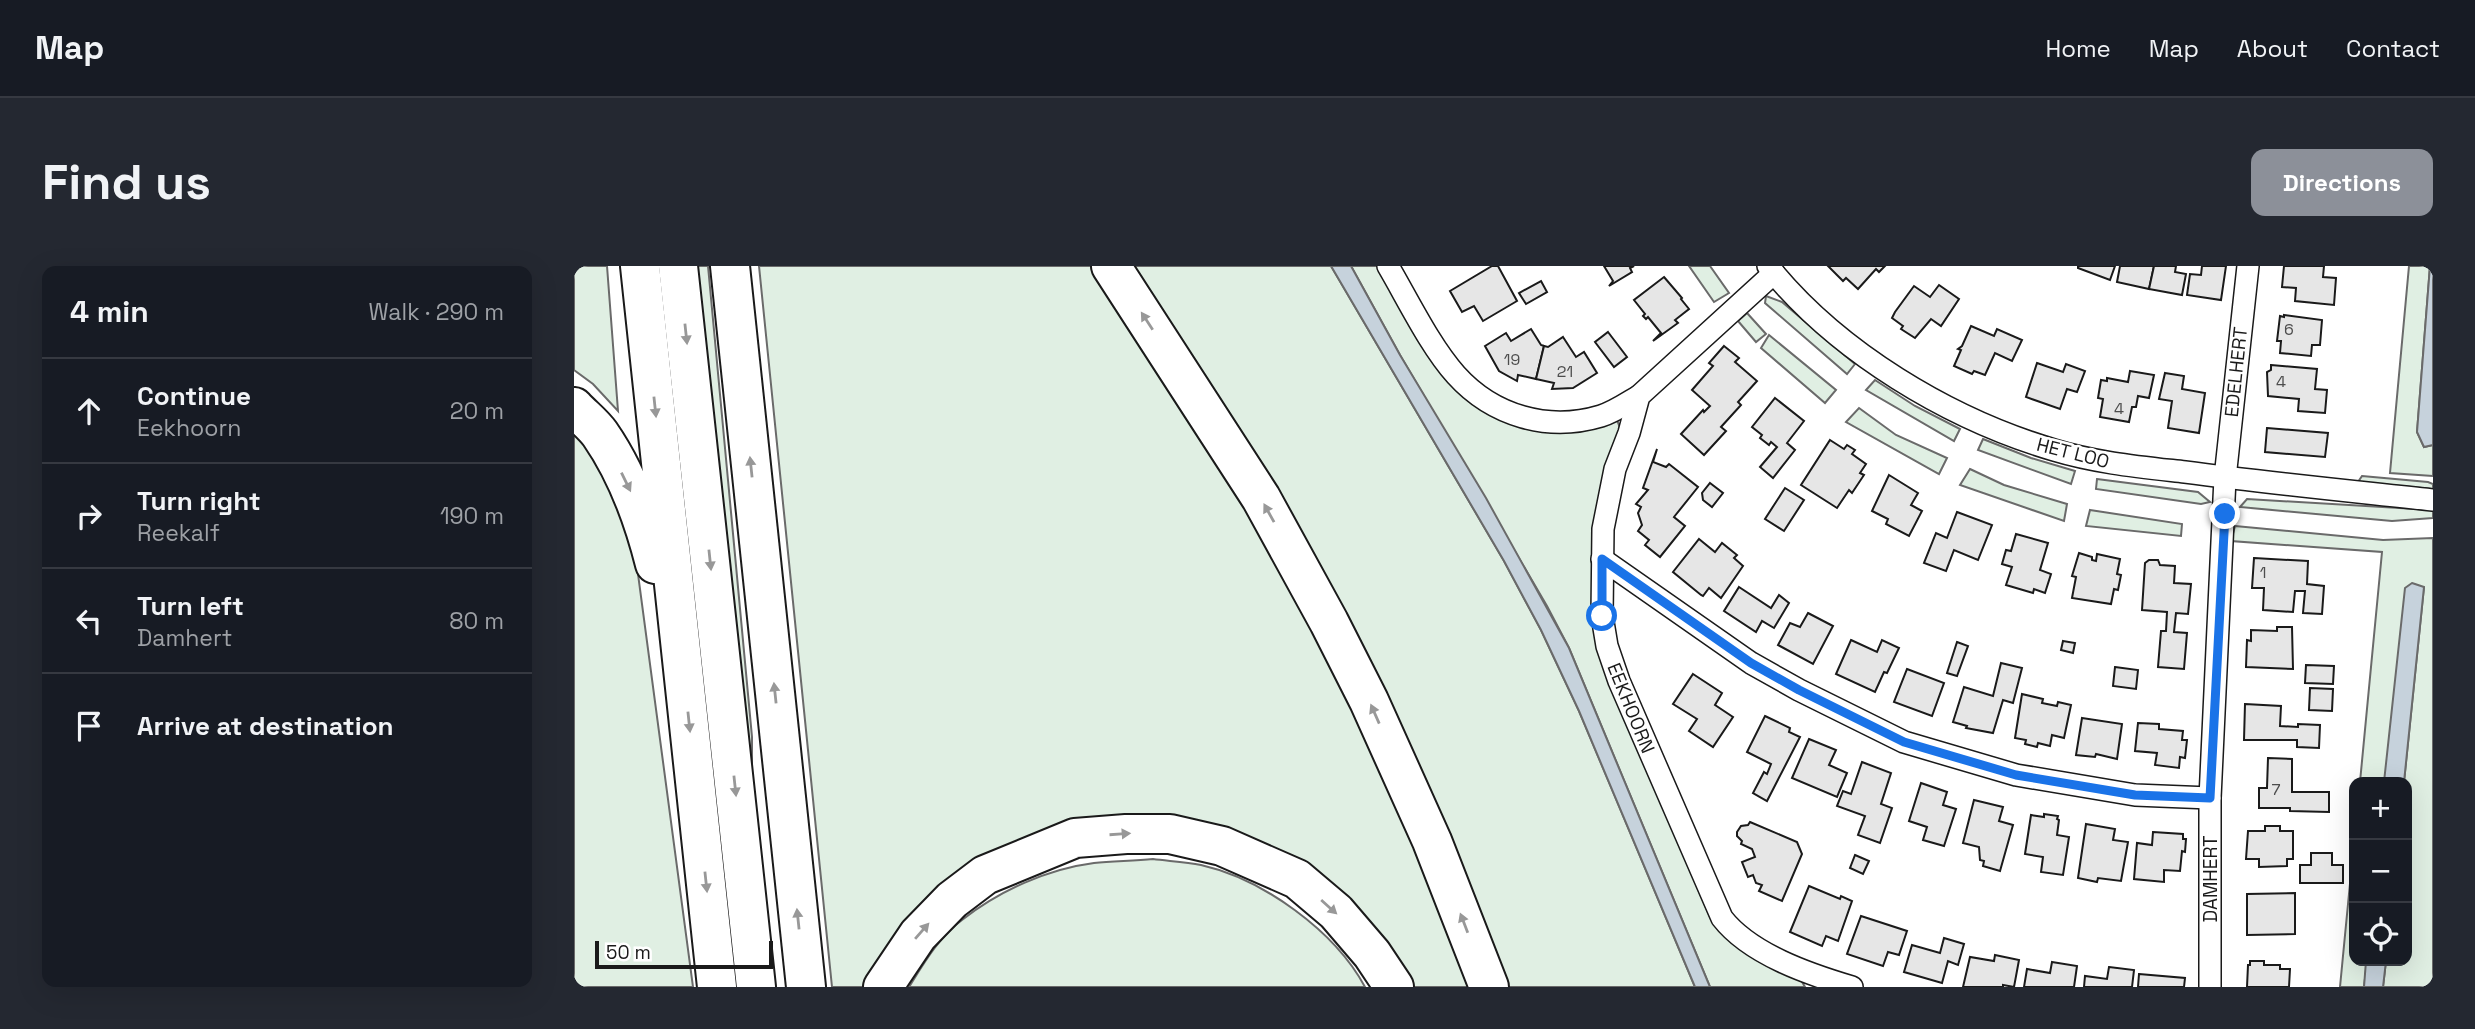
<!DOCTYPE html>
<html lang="en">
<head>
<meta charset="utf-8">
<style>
	:root { --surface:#171b24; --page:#242831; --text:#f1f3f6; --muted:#9ea1a6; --line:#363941; --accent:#8c9099 }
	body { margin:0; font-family:"Space Grotesk",sans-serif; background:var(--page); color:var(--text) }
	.controls { position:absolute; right:21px; bottom:21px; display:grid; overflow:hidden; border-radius:14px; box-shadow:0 7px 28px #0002 }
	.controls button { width:63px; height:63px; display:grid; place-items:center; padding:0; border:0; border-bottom:2px solid var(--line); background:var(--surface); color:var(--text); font:35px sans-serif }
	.scale { position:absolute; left:21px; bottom:18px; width:178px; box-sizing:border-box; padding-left:7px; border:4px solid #1a1a1a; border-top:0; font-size:19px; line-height:24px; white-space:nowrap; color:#1a1a1a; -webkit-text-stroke:5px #fff; paint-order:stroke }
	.stop { position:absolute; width:21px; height:21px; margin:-16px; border:5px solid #1a73e8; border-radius:50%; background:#fff }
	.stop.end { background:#1a73e8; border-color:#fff; box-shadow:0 2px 7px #0008 }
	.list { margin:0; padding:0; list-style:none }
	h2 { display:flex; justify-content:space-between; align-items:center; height:91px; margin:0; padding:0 28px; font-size:30px }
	h2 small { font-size:23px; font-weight:400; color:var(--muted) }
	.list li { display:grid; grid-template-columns:46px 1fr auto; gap:21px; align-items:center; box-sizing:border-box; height:105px; padding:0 28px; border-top:2px solid var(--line) }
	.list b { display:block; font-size:26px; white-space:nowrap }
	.list p { margin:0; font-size:23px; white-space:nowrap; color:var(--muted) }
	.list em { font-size:23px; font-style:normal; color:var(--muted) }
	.icon { flex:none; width:38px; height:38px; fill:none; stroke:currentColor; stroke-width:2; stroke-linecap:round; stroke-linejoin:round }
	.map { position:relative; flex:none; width:1859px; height:721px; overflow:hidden; border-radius:14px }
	header { display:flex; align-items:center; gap:42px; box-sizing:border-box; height:98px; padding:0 35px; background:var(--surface); border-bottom:2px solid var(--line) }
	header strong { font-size:33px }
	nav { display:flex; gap:38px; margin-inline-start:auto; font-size:24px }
	.intro { display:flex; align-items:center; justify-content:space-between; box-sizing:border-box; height:168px; padding:0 42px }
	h1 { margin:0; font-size:49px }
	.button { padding:18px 32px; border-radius:14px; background:var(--accent); color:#fff; font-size:24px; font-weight:700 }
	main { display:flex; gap:42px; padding:0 42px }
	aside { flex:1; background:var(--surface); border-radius:14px; box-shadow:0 7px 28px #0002 }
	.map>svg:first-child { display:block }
	.green { fill:#e0efe3; stroke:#6a6a6a; stroke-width:2 }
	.water { fill:#c6d2dc; stroke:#6a6a6a; stroke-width:2 }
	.building { fill:#e6e6e6; stroke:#1a1a1a; stroke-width:2 }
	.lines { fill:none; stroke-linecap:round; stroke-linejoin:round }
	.street-casing { stroke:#1a1a1a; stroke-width:24 }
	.highway-casing { stroke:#1a1a1a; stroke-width:42 }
	.street { stroke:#fff; stroke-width:21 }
	.highway { stroke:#fff; stroke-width:38 }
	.oneway { fill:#989898 }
	.route { stroke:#1a73e8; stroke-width:9 }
	.labels { text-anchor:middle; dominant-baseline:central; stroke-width:5; stroke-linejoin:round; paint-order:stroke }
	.number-label { font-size:16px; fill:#4d4d4d }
	.street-label { font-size:19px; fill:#1a1a1a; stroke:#fff }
</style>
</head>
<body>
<header>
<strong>Map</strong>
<nav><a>Home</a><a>Map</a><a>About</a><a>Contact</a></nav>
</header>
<div class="intro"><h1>Find us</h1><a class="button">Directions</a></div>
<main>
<aside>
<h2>4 min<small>Walk · 290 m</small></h2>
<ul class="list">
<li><svg class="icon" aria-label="ahead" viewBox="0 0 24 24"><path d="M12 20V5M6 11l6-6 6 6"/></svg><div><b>Continue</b><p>Eekhoorn</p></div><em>20 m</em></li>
<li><svg class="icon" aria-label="right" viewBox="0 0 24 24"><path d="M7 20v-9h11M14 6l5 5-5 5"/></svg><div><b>Turn right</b><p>Reekalf</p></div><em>190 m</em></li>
<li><svg class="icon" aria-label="left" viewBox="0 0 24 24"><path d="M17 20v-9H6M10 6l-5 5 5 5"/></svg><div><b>Turn left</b><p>Damhert</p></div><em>80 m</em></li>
<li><svg class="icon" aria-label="arrive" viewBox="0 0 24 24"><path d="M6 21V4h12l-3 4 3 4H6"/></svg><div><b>Arrive at destination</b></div></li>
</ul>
</aside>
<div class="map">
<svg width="1859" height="721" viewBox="0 0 1859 721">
	<rect width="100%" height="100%" fill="#fff"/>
	<!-- green -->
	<g class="green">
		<polygon points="0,0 33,0 44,145 19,118 0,104"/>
		<polygon points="120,0 134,0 178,471 178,504 140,197"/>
		<polygon points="185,0 524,0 762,390 899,721 834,721 685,579 468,569 295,721 258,721"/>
		<polygon points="556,0 757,0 930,295 967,364 1005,445 1121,721 931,721"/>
		<path d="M777,0H805L868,109L886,128L906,143L1043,154L1046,162L1018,293L1019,352L1044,436L1136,651C1158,683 1193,696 1227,714L1231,721H1136L995,382L973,340L826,89Z"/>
		<polygon points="1115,0 1136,0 1155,27 1140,36"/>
		<polygon points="1835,0 1856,0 1843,166 1850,181 1859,179 1859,210 1816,207"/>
		<polygon points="1192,30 1208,36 1281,98 1273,108 1191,37"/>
		<polygon points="1173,47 1192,68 1182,76 1164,55"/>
		<polygon points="1195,69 1262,124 1251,137 1187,82"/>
		<polygon points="1301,114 1341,140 1386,163 1380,175 1292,124"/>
		<polygon points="1285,142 1322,169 1373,192 1365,208 1272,156"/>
		<polygon points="0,149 54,233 119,721 0,721"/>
		<polygon points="1409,173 1457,192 1501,205 1497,218 1404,184"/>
		<polygon points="1396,203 1430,219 1493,238 1490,255 1386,219"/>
		<polygon points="1788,210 1854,216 1859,218 1859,223 1784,216"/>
		<polygon points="1523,213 1624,226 1636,236 1627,238 1522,223"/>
		<polygon points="1673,233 1859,244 1859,252 1818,255 1666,241"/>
		<polygon points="1516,244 1608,258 1607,270 1512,260"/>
		<polygon points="1661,260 1809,274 1859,272 1859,721 1809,721 1812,695 1833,695 1833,516 1830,516 1850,321 1811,516 1786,516 1808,286 1657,275"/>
		<polygon points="1780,576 1780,695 1793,695 1790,721 1766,721"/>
		<path d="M579,593C594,595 611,596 627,599C689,613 761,665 791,721H335C350,697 365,671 388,654C425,625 473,603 520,597C539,595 559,595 579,593Z"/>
	</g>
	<!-- water -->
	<g class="water">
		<polygon points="757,0 777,0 826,89 912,232 995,382 1136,721 1121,721 1005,445 967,364 930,295"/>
		<polygon points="1856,0 1859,0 1859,179 1850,181 1843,166"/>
		<polygon points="1838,317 1850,321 1830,516 1810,516 1831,322"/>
		<polygon points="1792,695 1812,695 1809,721 1790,721"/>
	</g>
	<!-- building -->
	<g class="building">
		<polygon points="918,0 924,0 943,35 909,55 900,40 888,46 876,25"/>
		<polygon points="1030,0 1060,0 1056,2 1058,6 1035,20 1039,15"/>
		<polygon points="1254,0 1311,0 1305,6 1302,3 1284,23 1272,12 1269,15"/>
		<polygon points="1504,0 1541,0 1536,14 1504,2"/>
		<polygon points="1546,0 1580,0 1575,23 1543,16"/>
		<polygon points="1580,0 1602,0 1601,6 1612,8 1608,29 1575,23"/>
		<polygon points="1628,0 1652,0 1647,34 1613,29 1616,8 1627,9"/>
		<polygon points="1710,0 1750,0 1749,11 1762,12 1760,39 1721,35 1722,22 1708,21"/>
		<polygon points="1090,11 1108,32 1107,33 1115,43 1101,54 1104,57 1079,75 1087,67 1074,51 1072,53 1069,50 1071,48 1060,34"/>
		<polygon points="967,15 973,26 952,38 945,27"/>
		<polygon points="1365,19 1385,33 1367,60 1357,53 1341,72 1327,63 1329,60 1318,52 1321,46 1340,20 1356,31"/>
		<polygon points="1710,49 1748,54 1746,79 1738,79 1737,90 1706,87 1707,75 1703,75 1706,50 1710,51"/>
		<polygon points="1397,60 1420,70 1423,63 1448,74 1438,95 1421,87 1411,109 1400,105 1398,108 1380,100 1387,84 1384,83 1388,80"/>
		<polygon points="957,63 967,79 970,80 962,113 944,109 943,115 925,105 911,80 932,67 937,75"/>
		<polygon points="1034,66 1053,91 1040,101 1021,76"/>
		<polygon points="989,71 1002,91 1010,86 1023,107 999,122 978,123 980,117 962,113 970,80 974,81"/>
		<polygon points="1150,80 1165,92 1161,96 1183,115 1164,136 1167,139 1147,161 1152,165 1130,189 1107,168 1129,144 1130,146 1136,140 1118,124 1139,100 1135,97"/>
		<polygon points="1463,97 1489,106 1492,98 1511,105 1503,126 1493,123 1486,143 1452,131"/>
		<polygon points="1697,99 1743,103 1741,123 1753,124 1751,147 1724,145 1725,133 1694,130 1693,106 1697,104"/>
		<polygon points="1556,105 1580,109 1575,132 1564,130 1562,141 1558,141 1555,156 1526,151 1529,133 1524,132 1527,114 1533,115 1533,112 1554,116"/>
		<polygon points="1591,107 1610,110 1608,123 1631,127 1625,167 1594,162 1598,135 1585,133"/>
		<polygon points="1201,132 1230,155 1213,177 1221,184 1199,212 1186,201 1203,181 1197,176 1195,179 1186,172 1188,169 1178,161"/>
		<polygon points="1693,162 1754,167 1751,191 1691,186"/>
		<polygon points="1256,174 1270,183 1273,179 1281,184 1278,188 1292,198 1286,207 1290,209 1278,227 1275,224 1263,242 1227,219"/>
		<polygon points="1083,183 1079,196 1092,201 1095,198 1124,221 1100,251 1111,260 1086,291 1071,279 1075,274 1064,265 1068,259 1064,247 1067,241 1062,238 1074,224 1069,222"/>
		<polygon points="1315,209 1344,227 1337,239 1348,245 1335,270 1312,258 1314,253 1298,245"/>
		<polygon points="1136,217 1149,227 1138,241 1129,234 1128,227"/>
		<polygon points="1211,222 1230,234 1210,265 1191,253"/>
		<polygon points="1383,246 1418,259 1404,294 1380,284 1372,305 1350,297 1362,267 1373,272"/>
		<polygon points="1442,268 1474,277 1466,304 1477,308 1471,327 1460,323 1459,327 1432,319 1438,301 1428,298 1432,284 1437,285"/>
		<polygon points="1125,273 1141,286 1148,277 1163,289 1160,292 1169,300 1147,332 1135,322 1129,330 1127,329 1099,306"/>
		<polygon points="1505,287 1518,291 1518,294 1522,295 1523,288 1546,293 1543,308 1547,309 1544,324 1540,323 1537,338 1498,332 1502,311 1498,310"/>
		<polygon points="1680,292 1734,295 1733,318 1750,320 1748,348 1729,347 1731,325 1721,325 1719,346 1689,344 1690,322 1678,322"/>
		<polygon points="1575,294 1584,294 1586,299 1601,300 1600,317 1617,318 1614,348 1602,347 1600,366 1613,367 1610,403 1584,401 1587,365 1592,365 1593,346 1568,344 1571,297"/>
		<polygon points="1165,321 1197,342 1205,329 1215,337 1200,362 1188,355 1182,366 1150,345"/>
		<polygon points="1234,347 1259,360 1239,398 1204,379 1216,357 1226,361"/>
		<polygon points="1703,361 1718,361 1719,403 1672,401 1673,374 1677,375 1677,364 1703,365"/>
		<polygon points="1277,374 1303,386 1308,374 1325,382 1313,407 1310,406 1301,426 1262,408"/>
		<polygon points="1489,375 1501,377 1499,387 1487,384"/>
		<polygon points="1383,376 1394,380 1383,410 1373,407"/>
		<polygon points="1427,397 1448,402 1439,437 1429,434 1419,467 1392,462 1393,460 1379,456 1390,421 1419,430"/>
		<polygon points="1732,399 1760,400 1759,418 1731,417"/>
		<polygon points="1541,401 1564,404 1562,423 1539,420"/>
		<polygon points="1333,403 1370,417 1358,450 1320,436"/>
		<polygon points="1119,408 1148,427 1141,439 1159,451 1139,481 1115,465 1123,453 1099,438"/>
		<polygon points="1736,422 1759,423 1758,445 1735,444"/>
		<polygon points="1448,428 1469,433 1468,437 1483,440 1484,436 1497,439 1490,472 1478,469 1476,480 1464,477 1463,481 1451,478 1452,474 1441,472"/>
		<polygon points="1671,438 1707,440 1706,460 1724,461 1724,458 1746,459 1745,482 1723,481 1723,474 1670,474"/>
		<polygon points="1191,450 1216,462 1215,466 1226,471 1193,535 1179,527 1190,506 1193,508 1197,498 1173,486"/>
		<polygon points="1508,452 1548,458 1543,493 1522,488 1521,491 1502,489"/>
		<polygon points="1564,457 1585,458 1585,463 1609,465 1608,474 1613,474 1611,492 1606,491 1605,502 1581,499 1583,487 1561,485"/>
		<polygon points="1235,473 1262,484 1255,499 1273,507 1263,531 1218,512"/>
		<polygon points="1694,492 1718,493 1718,526 1755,526 1755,546 1716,545 1716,542 1685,542 1685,522 1693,522"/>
		<polygon points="1288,496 1317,507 1307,538 1318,542 1306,577 1284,569 1291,550 1263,540 1269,525 1277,528"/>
		<polygon points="1347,517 1373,526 1369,539 1382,543 1370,580 1349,574 1353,561 1335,555"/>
		<polygon points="1400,534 1429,541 1425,555 1439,559 1426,605 1409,600 1410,595 1406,594 1405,581 1389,577"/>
		<polygon points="1470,548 1484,550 1483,553 1485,554 1483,569 1495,571 1489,609 1467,606 1469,591 1451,588 1457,549 1470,551"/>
		<polygon points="1176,556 1223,576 1228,588 1208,635 1185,625 1188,619 1182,617 1179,609 1174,611 1168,596 1181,591 1178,583 1167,578 1168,575 1163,570 1163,566 1167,560 1174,559"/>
		<polygon points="1512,558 1541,563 1539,574 1554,576 1547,615 1524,612 1523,616 1504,612"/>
		<polygon points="1691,560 1706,560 1706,565 1719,565 1719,593 1713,593 1713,600 1685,601 1685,593 1672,593 1674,565 1691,565"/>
		<polygon points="1579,566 1609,568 1609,573 1612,573 1611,586 1608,585 1606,605 1590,604 1590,616 1560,613 1563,577 1578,579"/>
		<polygon points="1737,587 1758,587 1758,599 1769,599 1769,617 1726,617 1726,599 1737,599"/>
		<polygon points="1281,589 1295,595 1289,608 1276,602"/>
		<polygon points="1235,620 1266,633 1267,630 1278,635 1264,675 1252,670 1248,680 1216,666"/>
		<polygon points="1721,627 1721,668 1673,669 1673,628"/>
		<polygon points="1287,650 1333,665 1325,689 1314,686 1309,700 1273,688"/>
		<polygon points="1370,672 1390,678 1384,699 1374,695 1368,717 1330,706 1338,679 1366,687"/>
		<polygon points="1421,689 1445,694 1440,721 1429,719 1429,721 1389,721 1396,691 1420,695"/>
		<polygon points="1676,695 1690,695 1690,699 1706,699 1706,703 1716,703 1715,721 1673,721 1674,699 1676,699"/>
		<polygon points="1478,696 1503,700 1500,721 1450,721 1453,703 1476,707"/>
		<polygon points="1535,701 1560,704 1558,721 1510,721 1511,710 1533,713"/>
		<polygon points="1565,708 1611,712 1610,721 1564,721"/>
	</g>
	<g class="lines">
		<defs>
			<g id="street">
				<path d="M814,0C834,34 856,80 882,109C919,150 974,166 1027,150C1040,146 1053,137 1065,130"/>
				<path d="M1194,0C1263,86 1375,153 1480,184C1523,197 1567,201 1611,206C1694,217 1776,225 1859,234"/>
				<path d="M1200,7L1065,130L1055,167L1041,203L1029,263L1028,350L1033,380L1045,415L1148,652C1176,688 1234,708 1278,721"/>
				<polyline points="1028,293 1177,397 1225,424 1330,476 1442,509 1561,529 1636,532"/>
				<polyline points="1636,721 1636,532 1651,212 1674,0"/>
			</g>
			<g id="highway">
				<polyline points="66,0 143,721"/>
				<polyline points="104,0 182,721"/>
				<polyline points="156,0 232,721"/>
				<polyline points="537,0 687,232 755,356 795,435 858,575 915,721"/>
				<path d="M0,141C8,150 19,158 26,168C53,207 70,254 81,298"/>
				<polyline points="309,721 344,669 378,634 411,609 501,572 552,568 596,568 648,580 723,613 762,646 798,688 820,721"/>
			</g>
		</defs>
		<!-- street casing -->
		<use href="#street" class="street-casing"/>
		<!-- highway casing -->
		<use href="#highway" class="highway-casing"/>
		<!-- street -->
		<use href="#street" class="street"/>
		<!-- highway -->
		<use href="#highway" class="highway"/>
	</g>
	<!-- one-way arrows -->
	<defs><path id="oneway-solid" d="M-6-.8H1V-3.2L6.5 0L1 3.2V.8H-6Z" transform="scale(1.75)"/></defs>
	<g class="oneway">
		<use href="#oneway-solid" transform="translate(573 55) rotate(-123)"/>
		<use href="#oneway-solid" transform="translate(112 68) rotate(84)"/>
		<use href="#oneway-solid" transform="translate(81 141) rotate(84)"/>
		<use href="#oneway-solid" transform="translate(177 201) rotate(-96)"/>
		<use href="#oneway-solid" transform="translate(52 216) rotate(64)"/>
		<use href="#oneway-solid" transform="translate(695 247) rotate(-119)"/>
		<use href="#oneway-solid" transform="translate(136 294) rotate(84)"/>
		<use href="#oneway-solid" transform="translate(201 427) rotate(-96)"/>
		<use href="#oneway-solid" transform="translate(801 448) rotate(-114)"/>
		<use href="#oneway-solid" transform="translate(115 456) rotate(84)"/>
		<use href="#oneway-solid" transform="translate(161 520) rotate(84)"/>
		<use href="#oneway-solid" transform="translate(546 568) rotate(-4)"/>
		<use href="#oneway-solid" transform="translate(132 616) rotate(84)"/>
		<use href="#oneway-solid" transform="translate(755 641) rotate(42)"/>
		<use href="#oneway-solid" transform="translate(224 653) rotate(-96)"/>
		<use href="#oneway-solid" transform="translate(890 657) rotate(-111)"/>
		<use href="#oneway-solid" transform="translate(348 665) rotate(-49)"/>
	</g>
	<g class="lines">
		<!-- route -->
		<polyline class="route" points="1028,350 1028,293 1177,397 1225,424 1330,476 1442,509 1561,529 1636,532 1651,248"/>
	</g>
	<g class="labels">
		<!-- number labels -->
		<g class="number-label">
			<text x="1715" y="63">6</text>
			<text x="938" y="93">19</text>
			<text x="991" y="105">21</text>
			<text x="1707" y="115">4</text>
			<text x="1545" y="142">4</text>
			<text x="1689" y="306">1</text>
			<text x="1702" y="523">7</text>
		</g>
		<!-- street labels -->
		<g class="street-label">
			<text transform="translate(1662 106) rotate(-84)">EDELHERT</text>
			<text transform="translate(1499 187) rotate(14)">HET LOO</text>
			<text transform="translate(1057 442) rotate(68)">EEKHOORN</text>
			<text transform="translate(1636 613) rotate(-90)">DAMHERT</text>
		</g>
	</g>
</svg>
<div class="controls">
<button>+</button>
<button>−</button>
<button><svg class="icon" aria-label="locate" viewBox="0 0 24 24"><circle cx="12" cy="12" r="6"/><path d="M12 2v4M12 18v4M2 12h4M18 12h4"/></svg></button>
</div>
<div class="scale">50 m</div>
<div class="stop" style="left:1028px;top:350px"></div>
<div class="stop end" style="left:1651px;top:248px"></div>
</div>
</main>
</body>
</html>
